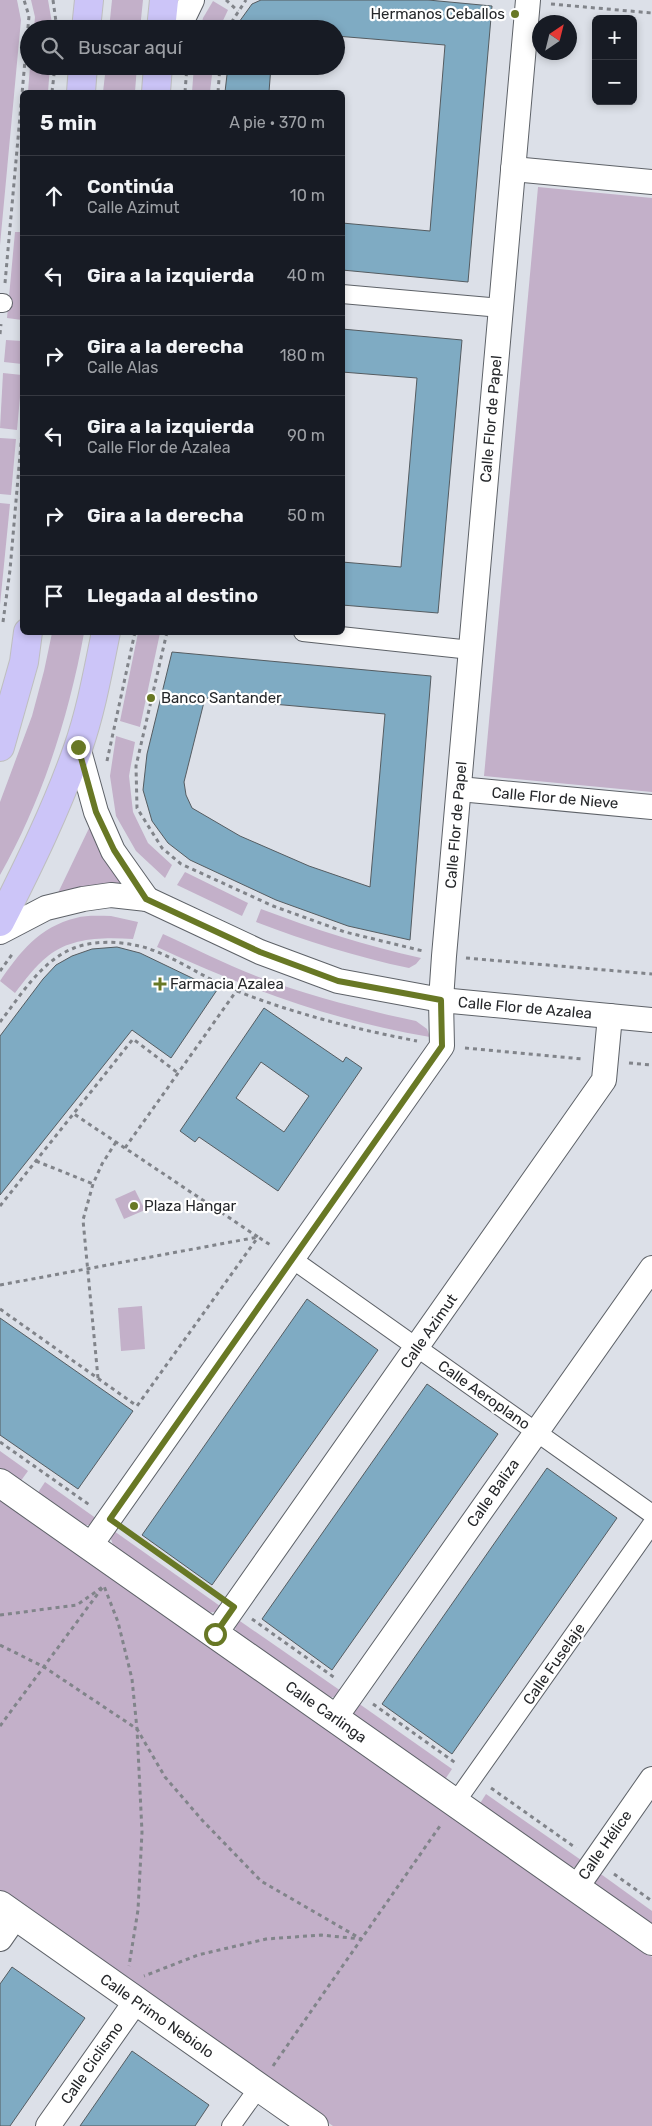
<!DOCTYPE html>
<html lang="es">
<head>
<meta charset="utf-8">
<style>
	:root { --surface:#171b24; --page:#20242c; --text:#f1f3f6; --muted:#9ea1a6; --line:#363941 }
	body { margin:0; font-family:Rubik,sans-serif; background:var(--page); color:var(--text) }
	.controls { position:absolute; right:15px; top:15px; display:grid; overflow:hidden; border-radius:8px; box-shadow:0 2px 8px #0003 }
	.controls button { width:45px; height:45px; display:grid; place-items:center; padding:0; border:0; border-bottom:1px solid var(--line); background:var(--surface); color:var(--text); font:25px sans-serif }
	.compass { position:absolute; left:532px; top:15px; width:45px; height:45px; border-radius:50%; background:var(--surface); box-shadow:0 2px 8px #0003; rotate:35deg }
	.stop { position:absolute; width:15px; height:15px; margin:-11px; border:4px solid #687825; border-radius:50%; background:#fff }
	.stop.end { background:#687825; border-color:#fff; box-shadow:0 1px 5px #0008 }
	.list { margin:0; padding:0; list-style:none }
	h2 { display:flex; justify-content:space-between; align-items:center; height:65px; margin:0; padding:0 20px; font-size:21px }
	h2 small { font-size:16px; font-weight:400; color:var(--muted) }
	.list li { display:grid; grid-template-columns:32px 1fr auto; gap:15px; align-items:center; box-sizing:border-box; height:80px; padding:0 20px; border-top:1px solid var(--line) }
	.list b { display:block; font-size:19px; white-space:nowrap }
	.list p { margin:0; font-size:16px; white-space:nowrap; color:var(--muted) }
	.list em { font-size:16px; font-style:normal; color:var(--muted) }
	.icon { flex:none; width:28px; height:28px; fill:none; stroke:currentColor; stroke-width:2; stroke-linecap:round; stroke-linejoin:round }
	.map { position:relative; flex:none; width:652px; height:2126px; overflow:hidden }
	.search { position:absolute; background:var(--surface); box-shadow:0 2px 8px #0003; left:20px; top:20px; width:325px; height:55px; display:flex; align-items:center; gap:12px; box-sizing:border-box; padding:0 18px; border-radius:28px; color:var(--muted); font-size:19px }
	.panel { position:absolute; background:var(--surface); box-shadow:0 2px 8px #0003; left:20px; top:90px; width:325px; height:545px; border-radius:8px }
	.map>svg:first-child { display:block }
	.green { fill:#c3b0c9 }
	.building { fill:#7fabc3; stroke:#555c61; fill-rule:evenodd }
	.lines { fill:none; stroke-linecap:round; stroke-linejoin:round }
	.pedestrian-casing { stroke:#5e6268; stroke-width:20 }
	.minor-casing { stroke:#5e6268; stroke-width:26 }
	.tertiary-casing { stroke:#5e6268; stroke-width:30 }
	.primary-casing { stroke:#bebebf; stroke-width:30 }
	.path { stroke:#81848a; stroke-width:3; stroke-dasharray:4 4; stroke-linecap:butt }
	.pedestrian { stroke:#fff; stroke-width:18 }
	.minor { stroke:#fff; stroke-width:24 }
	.tertiary { stroke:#fff; stroke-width:28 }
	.primary { stroke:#ccc5f8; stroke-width:28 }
	.route { stroke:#687825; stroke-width:6 }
	.poi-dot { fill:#687825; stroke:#fff; stroke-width:2 }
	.labels { text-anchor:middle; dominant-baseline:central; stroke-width:4.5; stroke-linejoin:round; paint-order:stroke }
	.poi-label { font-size:15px; fill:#25272a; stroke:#fff; text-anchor:start }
	.street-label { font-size:15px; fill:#25272a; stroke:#fff }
</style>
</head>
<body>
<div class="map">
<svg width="652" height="2126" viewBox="0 0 652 2126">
	<rect width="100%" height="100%" fill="#dce0e8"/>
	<!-- green -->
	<g class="green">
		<polygon points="0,0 17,0 21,20 0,245"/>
		<polygon points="31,0 48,0 53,29 34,29 35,17"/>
		<polygon points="112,0 143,0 140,29 109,29"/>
		<polygon points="213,1 228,10 219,29 200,29 203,18"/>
		<polygon points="30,66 50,66 48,92 28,92"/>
		<polygon points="106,66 137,66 135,92 103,92"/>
		<polygon points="194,66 213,66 210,92 192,92"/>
		<polygon points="538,187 652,198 652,792 484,776"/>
		<polygon points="15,232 22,232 22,320 7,318"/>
		<polygon points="6,340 22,341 22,364 4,362"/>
		<polygon points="3,373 22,375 17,430 0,428"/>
		<polygon points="0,438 16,439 11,495 0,494"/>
		<polygon points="0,503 10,504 0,605"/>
		<path d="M52,633H84C69,716 42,801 0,875V802L32,716L44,671Z"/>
		<polygon points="138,633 160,633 140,727 120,721"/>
		<polygon points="116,736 135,742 129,776 133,812 148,843 172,865 165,878 136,851 116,816 110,776"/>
		<polygon points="91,824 135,892 57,895"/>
		<polygon points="185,872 248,903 242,916 177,885"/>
		<path d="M261,909C314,929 366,946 421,958L416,964L409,968C356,957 306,941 256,922Z"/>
		<path d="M111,916L138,922L133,939C105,937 71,937 48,956C35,966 25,980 15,993L0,981C20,952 39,927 76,918C86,915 99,916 111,916Z"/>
		<path d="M163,934C200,951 237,970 275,983C322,999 369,1011 416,1021L427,1029L430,1037C334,1021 245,988 157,947Z"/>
		<polygon points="135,1190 145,1210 124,1219 115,1199"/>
		<polygon points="142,1306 145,1349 121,1351 118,1308"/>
		<polygon points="0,1451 28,1471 20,1482 0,1468"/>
		<polygon points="45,1482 97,1519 91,1525 80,1525 37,1494"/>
		<polygon points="0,1498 652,1957 652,2126 333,2126 0,1892"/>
		<polygon points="114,1531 220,1606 215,1612 207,1613 114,1548 111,1539"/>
		<polygon points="237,1619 341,1691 335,1697 327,1698 238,1636 235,1628"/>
		<polygon points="358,1703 452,1769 444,1781 355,1718 353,1710"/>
		<polygon points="486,1794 581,1860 575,1867 567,1867 479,1805"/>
		<polygon points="598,1872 652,1911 652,1927 597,1888 594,1880"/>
	</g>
	<!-- building -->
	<g class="building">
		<polygon points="261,0 428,0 492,6 468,282 342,270 342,223 430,231 445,45 336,36 336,29 234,29 252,4"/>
		<polygon points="228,66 271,66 269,92 225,92"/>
		<polygon points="342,329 462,340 438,613 342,605 342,562 401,567 417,378 342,372"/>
		<path d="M172,652L431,676L410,940L348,926L276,900L190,860L168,843L152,821L143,790L147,754ZM205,698L385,714L370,887L309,866L240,836L192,808L186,795L184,782Z"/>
		<polygon points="117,947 140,953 217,990 171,1058 132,1030 0,1195 0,1036 43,979 56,965 72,956 92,949"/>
		<path d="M264,1008L343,1062L346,1057L362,1068L278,1191L199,1137L195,1142L180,1131ZM261,1062L309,1096L284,1132L236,1098Z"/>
		<polygon points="307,1299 378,1350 212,1585 142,1535"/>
		<polygon points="0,1318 133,1411 78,1489 0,1435"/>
		<polygon points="427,1384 498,1434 332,1670 262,1619"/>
		<polygon points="547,1468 617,1518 452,1754 382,1704"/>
		<polygon points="12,1967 85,2018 10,2126 0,2126 0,1984"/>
		<polygon points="132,2051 209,2105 195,2126 80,2126"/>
	</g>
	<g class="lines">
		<defs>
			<g id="pedestrian">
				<polyline points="342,294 501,308"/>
				<polyline points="0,303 3,303"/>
				<polyline points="303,632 471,650"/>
				<polyline points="292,1259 652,1514"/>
				<polyline points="455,1803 652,1524"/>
				<polyline points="231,2126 259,2087"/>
			</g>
			<g id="minor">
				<polyline points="178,29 192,0"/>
				<polyline points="513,169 652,182"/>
				<polyline points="78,747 96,812 113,851 147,899"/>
				<polyline points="459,789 652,807"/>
				<polyline points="0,932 46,908 83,899 111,895 147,899 260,952 338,981 441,1000 652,1020"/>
				<polyline points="90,1546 442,1046 441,1000 444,956 528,0"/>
				<polyline points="215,1634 604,1080 610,1016"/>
				<polyline points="335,1718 652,1268"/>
				<polyline points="576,1888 652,1779"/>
				<polyline points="0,1939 16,1916"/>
				<polyline points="48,2126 136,2001"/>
			</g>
			<g id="tertiary">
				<polyline points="0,1483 652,1941"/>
				<polyline points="0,1905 314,2126"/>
			</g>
			<g id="primary">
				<polyline points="86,29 89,0"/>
				<polyline points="161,29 164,0"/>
				<polyline points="81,92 83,66"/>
				<polyline points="156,92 158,66"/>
				<polyline points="0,747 24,662 28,632"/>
				<path d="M0,922C29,865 57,808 78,748C91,711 98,671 106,632"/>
			</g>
		</defs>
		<!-- pedestrian casing -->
		<use href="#pedestrian" class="pedestrian-casing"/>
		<!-- minor casing -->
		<use href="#minor" class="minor-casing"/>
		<!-- tertiary casing -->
		<use href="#tertiary" class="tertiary-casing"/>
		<!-- primary casing -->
		<use href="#primary" class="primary-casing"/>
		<!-- path -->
		<g class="path">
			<polyline points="53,0 57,29"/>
			<polyline points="226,0 238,11"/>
			<polyline points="551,4 652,13"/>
			<polyline points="227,29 246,0"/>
			<polyline points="52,92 55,66"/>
			<polyline points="185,92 187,66"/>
			<polyline points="218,92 220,66"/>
			<polyline points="5,283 29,16 24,0"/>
			<polyline points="0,334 1,324"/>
			<polyline points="3,622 10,570 22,432"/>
			<polyline points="167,632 136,766 137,808 162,848 181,864 273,906 345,932 423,951"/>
			<polyline points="107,761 135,632"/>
			<polyline points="466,958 652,974"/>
			<polyline points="0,971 13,953"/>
			<path d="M0,1022C21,995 41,961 74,948C92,941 115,941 134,945C161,949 195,972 220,984C283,1011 350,1028 417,1041"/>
			<polyline points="465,1048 583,1059"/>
			<polyline points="629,1063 652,1065"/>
			<polyline points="125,1148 237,990"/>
			<polyline points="36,1161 93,1184"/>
			<polyline points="0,1206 133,1039 178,1073"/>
			<polyline points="0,1285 258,1237 272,1246"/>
			<polyline points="0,1309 137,1406 258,1237 74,1114"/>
			<polyline points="98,1378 83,1220 93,1184 102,1164 116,1142"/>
			<polyline points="0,1442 91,1506"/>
			<polyline points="127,1532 216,1594"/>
			<polyline points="0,1615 77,1605 104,1586 118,1622 132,1679 137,1729 142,1832 138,1910 129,1966"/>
			<polyline points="252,1619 335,1678"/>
			<polyline points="0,1645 44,1667 137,1729 165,1777 202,1820 261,1881 361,1939 321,1935 266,1939 198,1955 144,1976"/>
			<polyline points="373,1704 457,1764"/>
			<polyline points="0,1726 102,1588"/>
			<polyline points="491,1788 576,1848"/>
			<polyline points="614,1874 652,1901"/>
			<polyline points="273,2066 442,1823"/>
		</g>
		<!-- pedestrian -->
		<use href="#pedestrian" class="pedestrian"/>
		<!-- minor -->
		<use href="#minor" class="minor"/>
		<!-- tertiary -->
		<use href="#tertiary" class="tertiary"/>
		<!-- primary -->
		<use href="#primary" class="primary"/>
	</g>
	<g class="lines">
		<!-- route -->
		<polyline class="route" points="78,747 96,812 114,850 146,899 260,952 338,981 441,1000 442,1046 110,1519 234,1607 215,1634"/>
	</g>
	<!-- markers -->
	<g class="poi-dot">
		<circle cx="515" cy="14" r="5"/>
		<circle cx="151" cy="698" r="5"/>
		<path d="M157.5 976.5h5v5h5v5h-5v5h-5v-5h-5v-5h5z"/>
		<circle cx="134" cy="1206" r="5"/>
	</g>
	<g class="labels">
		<!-- poi labels -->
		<g class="poi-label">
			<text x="505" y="14" text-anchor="end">Hermanos Ceballos</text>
			<text x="161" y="698">Banco Santander</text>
			<text x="170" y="984">Farmacia Azalea</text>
			<text x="144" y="1206">Plaza Hangar</text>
		</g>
		<!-- street labels -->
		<g class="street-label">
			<text transform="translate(491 419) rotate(-85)">Calle Flor de Papel</text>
			<text transform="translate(555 798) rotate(5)">Calle Flor de Nieve</text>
			<text transform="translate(456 825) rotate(-85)">Calle Flor de Papel</text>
			<text transform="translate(525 1008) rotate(5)">Calle Flor de Azalea</text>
			<text transform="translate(429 1331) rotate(-55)">Calle Azimut</text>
			<text transform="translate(484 1395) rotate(35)">Calle Aeroplano</text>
			<text transform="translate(493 1493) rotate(-55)">Calle Baliza</text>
			<text transform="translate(554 1664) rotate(-55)">Calle Fuselaje</text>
			<text transform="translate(326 1712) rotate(35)">Calle Carlinga</text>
			<text transform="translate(605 1845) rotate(-55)">Calle Hélice</text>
			<text transform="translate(157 2016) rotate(35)">Calle Primo Nebiolo</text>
			<text transform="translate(92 2063) rotate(-55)">Calle Ciclismo</text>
		</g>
	</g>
</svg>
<div class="controls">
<button>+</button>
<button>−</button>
</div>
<svg class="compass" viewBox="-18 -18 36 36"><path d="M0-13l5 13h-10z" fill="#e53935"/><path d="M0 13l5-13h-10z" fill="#9ea1a6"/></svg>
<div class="stop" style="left:215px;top:1634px"></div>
<div class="stop end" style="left:78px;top:747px"></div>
<div class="search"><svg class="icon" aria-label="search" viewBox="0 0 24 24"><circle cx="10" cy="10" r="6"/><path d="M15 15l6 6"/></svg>Buscar aquí</div>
<section class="panel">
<h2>5 min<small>A pie · 370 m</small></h2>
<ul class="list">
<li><svg class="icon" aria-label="ahead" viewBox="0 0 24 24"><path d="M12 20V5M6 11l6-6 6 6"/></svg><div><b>Continúa</b><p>Calle Azimut</p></div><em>10 m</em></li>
<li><svg class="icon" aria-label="left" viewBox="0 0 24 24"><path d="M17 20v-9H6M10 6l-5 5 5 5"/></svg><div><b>Gira a la izquierda</b></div><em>40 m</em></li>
<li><svg class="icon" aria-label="right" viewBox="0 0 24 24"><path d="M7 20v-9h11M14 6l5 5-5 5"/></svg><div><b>Gira a la derecha</b><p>Calle Alas</p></div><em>180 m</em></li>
<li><svg class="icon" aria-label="left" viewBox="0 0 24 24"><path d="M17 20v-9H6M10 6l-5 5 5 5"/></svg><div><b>Gira a la izquierda</b><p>Calle Flor de Azalea</p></div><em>90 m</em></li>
<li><svg class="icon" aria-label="right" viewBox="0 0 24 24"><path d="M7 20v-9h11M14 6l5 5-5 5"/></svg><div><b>Gira a la derecha</b></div><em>50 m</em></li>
<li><svg class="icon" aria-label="arrive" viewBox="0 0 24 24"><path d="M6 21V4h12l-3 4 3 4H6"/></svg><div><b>Llegada al destino</b></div></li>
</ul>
</section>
</div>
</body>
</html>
